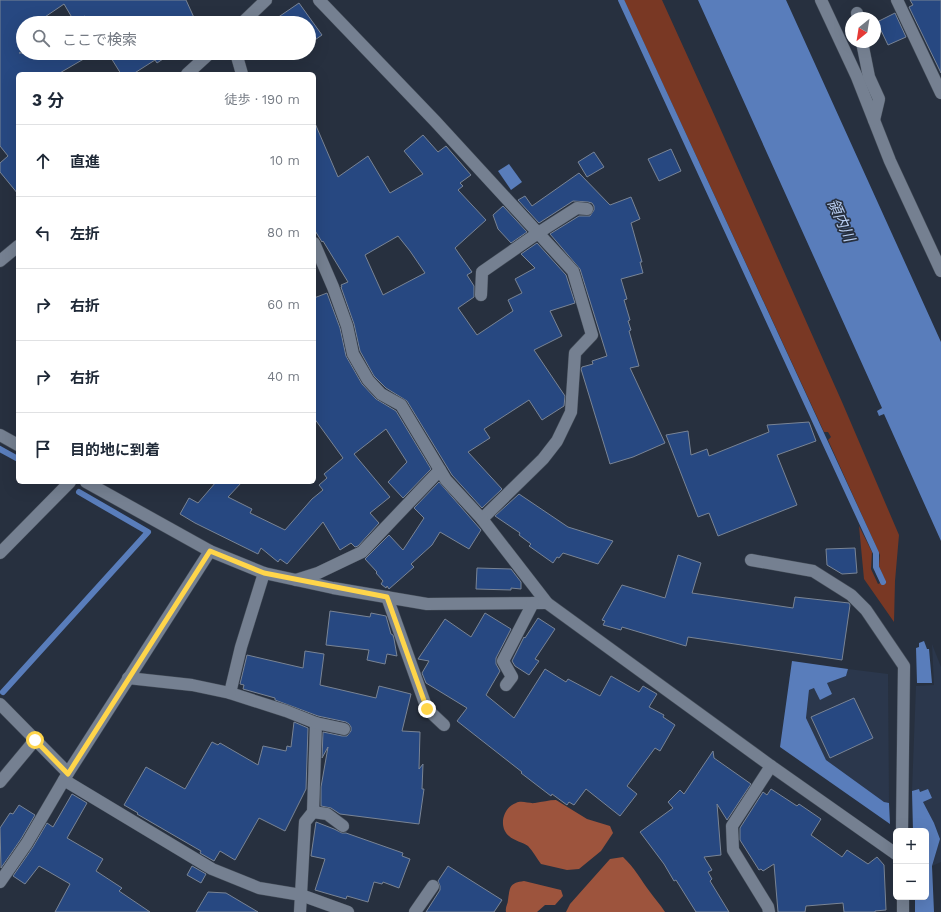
<!DOCTYPE html>
<html lang="ja">
<head>
<meta charset="utf-8">
<style>
	:root { --surface:#fff; --page:#f6f6f7; --text:#1f2937; --muted:#747a83; --line:#e0e1e3 }
	body { margin:0; font-family:"Work Sans","Noto Sans JP",sans-serif; background:var(--page); color:var(--text) }
	.controls { position:absolute; right:12px; bottom:12px; display:grid; overflow:hidden; border-radius:6px; box-shadow:0 4px 16px #0002 }
	.controls button { width:36px; height:36px; display:grid; place-items:center; padding:0; border:0; border-bottom:1px solid var(--line); background:var(--surface); color:var(--text); font:20px sans-serif }
	.compass { position:absolute; left:845px; top:12px; width:36px; height:36px; border-radius:50%; background:var(--surface); box-shadow:0 4px 16px #0002; rotate:210deg }
	.stop { position:absolute; width:12px; height:12px; margin:-9px; border:3px solid #ffd54a; border-radius:50%; background:#fff }
	.stop.end { background:#ffd54a; border-color:#fff; box-shadow:0 1px 4px #0008 }
	.list { margin:0; padding:0; list-style:none }
	h2 { display:flex; justify-content:space-between; align-items:center; height:52px; margin:0; padding:0 16px; font-size:17px }
	h2 small { font-size:13px; font-weight:400; color:var(--muted) }
	.list li { display:grid; grid-template-columns:26px 1fr auto; gap:12px; align-items:center; box-sizing:border-box; height:72px; padding:0 16px; border-top:1px solid var(--line) }
	.list b { display:block; font-size:15px; white-space:nowrap }
	.list em { font-size:13px; font-style:normal; color:var(--muted) }
	.icon { flex:none; width:22px; height:22px; fill:none; stroke:currentColor; stroke-width:2; stroke-linecap:round; stroke-linejoin:round }
	.map { position:relative; flex:none; width:941px; height:912px; overflow:hidden }
	.search { position:absolute; background:var(--surface); box-shadow:0 4px 16px #0002; left:16px; top:16px; width:300px; height:44px; display:flex; align-items:center; gap:10px; box-sizing:border-box; padding:0 14px; border-radius:22px; color:var(--muted); font-size:15px }
	.panel { position:absolute; background:var(--surface); box-shadow:0 4px 16px #0002; left:16px; top:72px; width:300px; height:412px; border-radius:6px }
	.map>svg:first-child { display:block }
	.built { fill:#2b374c }
	.green { fill:#793824 }
	.forest { fill:#9d543d }
	.water { fill:#597dbb }
	.lines { fill:none; stroke-linecap:round; stroke-linejoin:round }
	.stream { stroke:#597dbb; stroke-width:6 }
	.building { fill:#274881; stroke:#798495; fill-rule:evenodd }
	.minor-casing { stroke:#444c58; stroke-width:13 }
	.minor { stroke:#758091; stroke-width:12 }
	.route { stroke:#ffd54a; stroke-width:5 }
	.labels { text-anchor:middle; dominant-baseline:central; stroke-width:3.5; stroke-linejoin:round; paint-order:stroke }
	.water-label { font-size:15px; font-style:italic; fill:#b9cef1; stroke:#27303f }
</style>
</head>
<body>
<div class="map">
<svg width="941" height="912" viewBox="0 0 941 912">
	<rect width="100%" height="100%" fill="#27303f"/>
	<!-- built -->
	<g class="built">
		<polygon points="932,644 941,667 941,862 932,866 940,838 934,823 923,802 932,798 920,792 919,789 912,791 916,686 934,685"/>
		<polygon points="848,669 888,674 889,803 884,803 826,760 806,718 809,690 814,688 832,695 827,683 846,676"/>
	</g>
	<!-- green -->
	<polygon class="green" points="624,0 662,0 712,110 842,402 899,535 895,581 894,622 864,579 859,526 872,552 871,569 878,584 885,581 879,566 880,555 828,440 831,437 828,432 824,432"/>
	<!-- forest -->
	<g class="forest">
		<path d="M556,800L587,819L610,826L613,833L601,851L579,869L567,870L541,864C537,859 533,851 528,846C523,842 514,841 509,836C498,827 503,807 516,803C522,800 529,804 535,803C542,802 549,800 556,800Z"/>
		<path d="M623,857C634,867 641,880 650,892C655,899 660,904 665,912H566L570,904L610,859Z"/>
		<path d="M524,881L561,890L563,896L555,905H545L537,912H506C505,907 508,904 508,900C510,886 510,883 524,881Z"/>
	</g>
	<!-- water -->
	<g class="water">
		<polygon points="698,0 786,0 941,342 941,541 884,414 879,416 877,411 882,408"/>
		<polygon points="509,164 522,182 511,190 498,171"/>
		<polygon points="924,641 927,649 929,649 932,683 917,683 916,648 919,647 919,643"/>
		<polygon points="792,661 848,669 846,676 827,683 832,694 820,700 814,688 809,690 806,718 826,760 884,802 889,803 890,824 780,747"/>
		<polygon points="919,789 920,792 928,789 932,798 923,802 934,823 940,839 932,866 934,912 915,912 915,897 926,897 926,831 913,831 912,791"/>
	</g>
	<g class="lines">
		<!-- stream -->
		<g class="stream">
			<polyline points="621,0 876,553 876,567 883,582"/>
			<polyline points="0,449 18,459"/>
			<polyline points="3,692 148,532 79,492"/>
		</g>
	</g>
	<!-- building -->
	<g class="building">
		<polygon points="0,0 186,0 196,22 90,23 85,16 74,21 64,4 36,23 23,23 23,51 19,53 94,53 58,74 18,74 18,194 0,172 0,163 8,156 0,146"/>
		<polygon points="910,0 941,0 941,73 909,7 913,5"/>
		<polygon points="299,3 322,35 309,44 309,23 280,23 277,18"/>
		<polygon points="895,13 906,37 888,45 877,22"/>
		<polygon points="108,53 172,53 157,63 155,60 133,74 121,74"/>
		<path d="M314,121L338,177L368,156L390,193L423,174L404,151L423,135L438,152L446,146L471,175L460,183L463,186L458,190L486,220L455,248L472,272L467,275L474,286V297L458,308L477,335L513,311L508,300L522,293L515,279L535,268L521,254L537,243L566,275L575,303L550,311L562,336L534,350L565,396L564,406L542,420L529,400L484,429L490,438L468,452L502,489L482,508L452,475L407,401L386,388L374,376L360,351L354,324L341,287H342L341,285L348,282L323,241L322,242L314,229ZM398,236L410,251L425,273L383,295L365,255Z"/>
		<polygon points="671,149 681,171 659,181 648,159"/>
		<polygon points="594,152 604,167 587,177 578,162"/>
		<polygon points="579,173 610,205 631,197 640,219 631,223 642,262 640,262 643,273 621,279 627,299 624,300 630,320 628,321 631,330 629,331 639,366 630,368 665,443 633,457 610,464 581,369 582,367 593,364 592,361 607,356 580,269 550,234 579,216 590,216 594,210 594,206 592,203 588,202 573,201 539,223 518,200 525,196 532,206"/>
		<polygon points="503,206 527,232 511,243 498,229 493,215"/>
		<polygon points="327,293 340,328 346,356 362,384 376,399 396,411 431,469 403,498 388,482 407,462 386,429 354,454 390,497 370,513 379,523 358,546 355,547 351,543 340,550 323,522 287,564 280,559 278,562 261,548 258,554 195,523 180,514 189,498 198,503 216,482 242,482 228,497 252,509 250,513 285,530 312,499 323,490 319,485 327,478 324,474 343,458 314,418 314,298"/>
		<polygon points="809,422 816,441 777,455 797,505 718,536 709,513 698,517 666,435 688,431 691,455 707,449 709,456 769,432 767,425"/>
		<polygon points="439,482 481,530 469,549 440,532 432,545 411,564 414,567 389,589 387,586 386,588 381,584 383,581 376,573 377,572 365,559 389,535 403,550 424,518 414,508"/>
		<polygon points="519,494 568,527 613,541 598,564 563,553 559,558 557,557 553,563 529,546 531,544 519,535 520,533 495,516"/>
		<polygon points="855,548 857,573 842,574 827,565 826,549"/>
		<polygon points="678,555 701,563 692,593 793,608 795,597 849,603 850,605 842,660 688,637 686,646 622,627 621,630 603,625 605,621 602,620 622,585 665,598"/>
		<polygon points="477,568 511,569 521,582 521,589 511,588 511,590 476,589"/>
		<polygon points="330,611 370,617 371,613 386,616 391,634 393,635 394,639 397,656 387,654 385,664 367,660 369,650 326,645"/>
		<polygon points="485,613 511,629 496,658 496,664 500,671 486,695 514,718 545,669 566,682 568,679 600,696 611,676 639,692 643,686 657,694 649,707 664,715 663,717 675,725 660,751 655,748 627,786 637,794 620,816 586,789 574,805 569,802 567,805 552,794 551,796 521,773 522,772 457,721 467,708 426,683 422,673 429,661 418,659 445,619 471,637"/>
		<polygon points="538,618 555,629 535,659 539,661 529,675 515,666 512,661 524,637 525,638"/>
		<polygon points="305,651 324,654 320,685 376,698 379,686 411,694 402,731 420,732 419,769 423,764 422,789 424,789 419,824 340,814 331,808 321,806 321,787 328,747 322,758 323,732 342,736 347,736 351,731 351,727 349,724 346,722 318,716 275,700 275,698 243,689 244,685 240,684 247,655 303,668"/>
		<polygon points="854,698 873,738 830,758 811,717"/>
		<polygon points="294,722 308,728 306,789 285,831 259,818 235,860 220,851 214,861 200,853 201,851 137,814 138,813 124,805 146,767 185,789 212,742 218,745 220,743 258,765 263,746 286,751 287,746 291,747"/>
		<polygon points="713,751 714,758 751,784 727,820 717,804 721,855 704,857 712,870 708,872 712,879 710,881 729,912 696,912 676,880 674,881 664,864 640,832 673,808 668,802 680,790 684,794"/>
		<polygon points="771,789 797,806 799,804 821,819 811,835 842,857 847,850 868,864 877,857 884,865 886,910 875,911 875,912 844,912 843,903 806,906 805,912 778,912 774,864 763,871 761,869 759,870 740,840 740,828 763,792 767,795"/>
		<polygon points="72,794 87,803 67,838 103,859 96,871 122,888 119,891 150,912 55,912 70,884 39,866 25,884 13,876 33,847 47,823 53,827"/>
		<polygon points="19,805 35,815 21,839 1,868 0,828 10,813 13,814"/>
		<polygon points="316,822 334,829 342,833 346,833 403,853 402,856 410,859 399,888 383,882 382,884 374,882 368,902 347,896 346,899 315,890 325,859 311,856"/>
		<polygon points="192,866 206,874 201,883 187,875"/>
		<polygon points="448,866 502,900 494,912 426,912 440,890 440,886 438,881"/>
		<polygon points="208,892 226,893 258,912 196,912"/>
	</g>
	<g class="lines">
		<defs>
			<g id="minor">
				<polyline points="319,0 435,121 573,271 592,335 575,353 571,412 557,441 543,459 482,519 547,603 771,766 896,854"/>
				<polyline points="821,0 857,77 890,161 941,271"/>
				<polyline points="897,0 941,93"/>
				<polyline points="857,13 858,18"/>
				<polyline points="242,23 266,0"/>
				<polyline points="862,42 869,77 879,99 874,120"/>
				<polyline points="236,53 242,74"/>
				<polyline points="187,74 210,53"/>
				<polyline points="314,243 333,287 347,326 353,354 368,380 381,394 401,405 446,480 482,519"/>
				<polyline points="0,261 18,246"/>
				<polyline points="481,295 482,272 538,233 577,208 587,209"/>
				<polyline points="0,435 18,445"/>
				<polyline points="86,482 210,551 264,573 333,588 427,604 547,603"/>
				<polyline points="0,553 70,482"/>
				<polyline points="751,560 813,571 851,595 866,610 904,666 902,831"/>
				<polyline points="264,573 241,647 230,693 286,711 316,723 313,812 305,822 300,912"/>
				<polyline points="296,580 318,573 362,552 440,470"/>
				<polyline points="387,597 427,709 444,725"/>
				<polyline points="128,678 192,685 230,693"/>
				<polyline points="506,685 512,677 503,661 533,603"/>
				<polyline points="0,704 68,773"/>
				<polyline points="316,723 344,729"/>
				<polyline points="64,780 212,869 259,888 301,895 348,912"/>
				<polyline points="0,782 35,740"/>
				<polyline points="313,812 327,814 343,826"/>
				<polyline points="0,882 27,843 68,773 210,551"/>
				<polyline points="903,897 903,912"/>
				<polyline points="415,912 433,886"/>
				<polyline points="769,912 768,907 733,850 732,826 771,766"/>
			</g>
		</defs>
		<!-- minor casing -->
		<use href="#minor" class="minor-casing"/>
		<!-- minor -->
		<use href="#minor" class="minor"/>
	</g>
	<g class="lines">
		<!-- route -->
		<polyline class="route" points="35,740 68,774 210,551 264,573 387,597 427,709"/>
	</g>
	<g class="labels">
		<!-- water labels -->
		<g class="water-label">
			<text transform="translate(841 220) rotate(66)">領内川</text>
		</g>
	</g>
</svg>
<div class="controls">
<button>+</button>
<button>−</button>
</div>
<svg class="compass" viewBox="-18 -18 36 36"><path d="M0-13l5 13h-10z" fill="#e53935"/><path d="M0 13l5-13h-10z" fill="#747a83"/></svg>
<div class="stop" style="left:35px;top:740px"></div>
<div class="stop end" style="left:427px;top:709px"></div>
<div class="search"><svg class="icon" aria-label="search" viewBox="0 0 24 24"><circle cx="10" cy="10" r="6"/><path d="M15 15l6 6"/></svg>ここで検索</div>
<section class="panel">
<h2>3 分<small>徒歩 · 190 m</small></h2>
<ul class="list">
<li><svg class="icon" aria-label="ahead" viewBox="0 0 24 24"><path d="M12 20V5M6 11l6-6 6 6"/></svg><div><b>直進</b></div><em>10 m</em></li>
<li><svg class="icon" aria-label="left" viewBox="0 0 24 24"><path d="M17 20v-9H6M10 6l-5 5 5 5"/></svg><div><b>左折</b></div><em>80 m</em></li>
<li><svg class="icon" aria-label="right" viewBox="0 0 24 24"><path d="M7 20v-9h11M14 6l5 5-5 5"/></svg><div><b>右折</b></div><em>60 m</em></li>
<li><svg class="icon" aria-label="right" viewBox="0 0 24 24"><path d="M7 20v-9h11M14 6l5 5-5 5"/></svg><div><b>右折</b></div><em>40 m</em></li>
<li><svg class="icon" aria-label="arrive" viewBox="0 0 24 24"><path d="M6 21V4h12l-3 4 3 4H6"/></svg><div><b>目的地に到着</b></div></li>
</ul>
</section>
</div>
</body>
</html>
